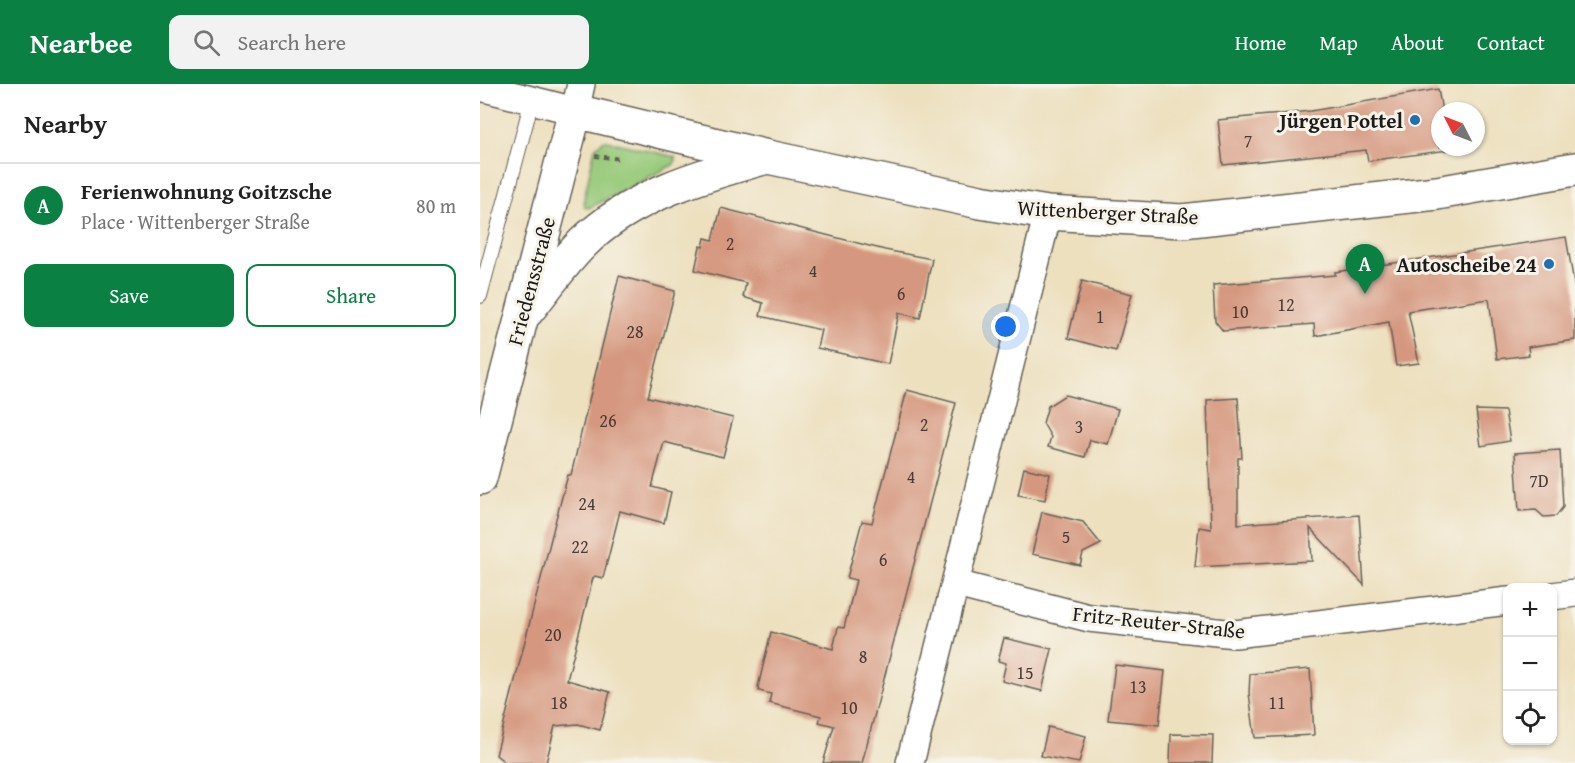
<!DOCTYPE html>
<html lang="en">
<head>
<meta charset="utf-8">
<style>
	:root { --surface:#fff; --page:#f2f2f2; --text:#222; --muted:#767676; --line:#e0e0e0; --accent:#0b8043 }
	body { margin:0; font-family:"Gentium Book Plus",serif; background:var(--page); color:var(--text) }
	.controls { position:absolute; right:18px; bottom:18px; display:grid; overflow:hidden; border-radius:12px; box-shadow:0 2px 4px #0004 }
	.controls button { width:54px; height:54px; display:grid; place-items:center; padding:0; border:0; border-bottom:2px solid var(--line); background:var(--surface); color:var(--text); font:30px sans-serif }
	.compass { position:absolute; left:951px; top:18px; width:54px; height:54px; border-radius:50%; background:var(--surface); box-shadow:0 2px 4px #0004; rotate:312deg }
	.you { position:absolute; left:526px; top:243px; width:21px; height:21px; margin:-15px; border:4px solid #fff; border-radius:50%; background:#1a73e8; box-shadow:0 0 0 9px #1a73e833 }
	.badge { display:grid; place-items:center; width:39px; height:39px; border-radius:50%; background:var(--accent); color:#fff; font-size:20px; font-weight:700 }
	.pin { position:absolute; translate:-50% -50px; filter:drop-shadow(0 2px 3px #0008) }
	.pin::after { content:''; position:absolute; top:32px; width:21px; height:18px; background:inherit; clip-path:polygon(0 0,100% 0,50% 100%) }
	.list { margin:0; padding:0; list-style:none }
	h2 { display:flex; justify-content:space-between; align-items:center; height:78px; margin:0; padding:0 24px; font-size:26px }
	h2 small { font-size:20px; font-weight:400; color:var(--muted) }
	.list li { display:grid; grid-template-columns:39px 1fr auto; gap:18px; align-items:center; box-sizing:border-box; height:84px; padding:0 24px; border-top:2px solid var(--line) }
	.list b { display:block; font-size:22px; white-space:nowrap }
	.list p { margin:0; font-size:20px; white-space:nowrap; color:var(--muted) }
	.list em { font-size:20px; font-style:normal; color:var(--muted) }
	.actions { display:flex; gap:12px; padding:18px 24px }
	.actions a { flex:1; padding:14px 0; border:2px solid var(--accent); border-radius:12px; text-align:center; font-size:21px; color:var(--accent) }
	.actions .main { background:var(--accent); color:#fff }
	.icon { flex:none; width:33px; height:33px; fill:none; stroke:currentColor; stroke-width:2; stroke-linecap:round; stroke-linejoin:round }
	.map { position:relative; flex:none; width:1095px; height:679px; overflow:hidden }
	header { display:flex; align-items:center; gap:36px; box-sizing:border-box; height:84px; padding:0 30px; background:var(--accent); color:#fff }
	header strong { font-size:28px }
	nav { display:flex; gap:33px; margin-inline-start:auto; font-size:21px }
	.search { width:420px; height:54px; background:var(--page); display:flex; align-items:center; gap:15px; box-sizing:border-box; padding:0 21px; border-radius:12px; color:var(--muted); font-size:22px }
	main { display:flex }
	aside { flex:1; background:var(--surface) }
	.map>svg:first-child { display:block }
	.green { fill:#99cb7c; stroke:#5a744c; stroke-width:1.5 }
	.building { fill:#d5977f }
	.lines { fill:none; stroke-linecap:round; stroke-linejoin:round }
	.service-casing { stroke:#656155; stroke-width:16 }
	.minor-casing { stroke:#656155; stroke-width:30 }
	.primary-casing { stroke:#656155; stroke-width:36 }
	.path { stroke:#656155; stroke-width:4; stroke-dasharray:4.5 4.5; stroke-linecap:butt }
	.service { stroke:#fff; stroke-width:14 }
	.minor { stroke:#fff; stroke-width:27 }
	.primary { stroke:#fff; stroke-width:33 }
	.poi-dot { fill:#1f6fb2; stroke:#f7f3e8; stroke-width:2 }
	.labels { text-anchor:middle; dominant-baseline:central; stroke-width:6; stroke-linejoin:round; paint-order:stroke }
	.number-label { font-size:18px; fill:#4a3b35 }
	.poi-label { font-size:21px; font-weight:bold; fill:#1c1c1c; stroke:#f7f3e8; text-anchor:end }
	.street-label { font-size:21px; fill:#1c1c1c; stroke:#f7f3e8 }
</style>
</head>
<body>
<header>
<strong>Nearbee</strong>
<div class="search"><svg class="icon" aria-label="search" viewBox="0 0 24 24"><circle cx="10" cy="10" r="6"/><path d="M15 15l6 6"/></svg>Search here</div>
<nav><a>Home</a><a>Map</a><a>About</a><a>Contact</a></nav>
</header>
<main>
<aside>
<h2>Nearby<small></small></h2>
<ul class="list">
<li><span class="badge">A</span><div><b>Ferienwohnung Goitzsche</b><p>Place · Wittenberger Straße</p></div><em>80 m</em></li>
</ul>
<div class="actions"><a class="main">Save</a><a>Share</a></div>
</aside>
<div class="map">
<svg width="1095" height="679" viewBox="0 0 1095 679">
	<rect width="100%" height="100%" fill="#f7f3e8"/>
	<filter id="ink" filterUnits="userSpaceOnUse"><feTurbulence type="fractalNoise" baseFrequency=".0167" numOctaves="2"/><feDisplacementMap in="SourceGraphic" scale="12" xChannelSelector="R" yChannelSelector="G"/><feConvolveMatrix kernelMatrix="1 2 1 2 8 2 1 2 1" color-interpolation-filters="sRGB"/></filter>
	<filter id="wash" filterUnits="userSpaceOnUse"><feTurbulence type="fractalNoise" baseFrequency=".008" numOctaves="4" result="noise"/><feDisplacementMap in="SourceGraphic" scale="24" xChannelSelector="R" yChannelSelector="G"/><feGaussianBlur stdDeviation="1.35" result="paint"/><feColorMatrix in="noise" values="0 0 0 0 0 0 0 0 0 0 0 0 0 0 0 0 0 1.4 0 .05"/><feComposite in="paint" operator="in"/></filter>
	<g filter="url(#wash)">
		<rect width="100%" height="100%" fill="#ede0bf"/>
		<!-- green -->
		<polygon class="green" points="124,56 195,73 196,76 193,81 109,124 105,123 104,115 115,64"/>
		<g id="blocks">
			<!-- building -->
			<g class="building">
				<polygon points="958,5 962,27 960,63 968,63 969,66 888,77 886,66 743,81 738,36 831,27"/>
				<polygon points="241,124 405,166 452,175 440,234 419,229 408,280 337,264 341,246 280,232 283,219 263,213 266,199 215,186 220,162 223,163 225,154 233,156"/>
				<polygon points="1086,153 1095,205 1095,256 1048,263 1049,271 1017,275 1009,215 928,227 939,279 916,282 909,238 835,252 834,240 743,247 735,237 733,201 855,191 855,188"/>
				<polygon points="139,192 195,207 168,313 253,334 243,373 184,358 172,403 191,408 184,439 140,427 123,494 115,492 113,494 87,596 130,608 120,646 98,640 75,642 66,679 26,679 16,671 76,435 88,391 91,391"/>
				<polygon points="602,197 652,210 636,267 588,254"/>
				<polygon points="427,306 476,319 382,679 343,679 354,642 339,638 341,632 289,619 291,610 279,607 278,603 291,548 353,565 358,543 364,544 376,496 367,494 382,437 392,439"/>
				<polygon points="585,311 638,325 628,360 610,356 605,373 568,363 571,353 563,339 568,322"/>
				<polygon points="758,314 762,374 758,374 758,440 879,431 884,501 830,444 832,477 715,483 719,443 731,445 727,316"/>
				<polygon points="996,326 1025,327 1030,357 1001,362"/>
				<polygon points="1080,366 1083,423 1076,432 1064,433 1056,426 1039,427 1035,369"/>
				<polygon points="544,384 570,390 565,416 538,411"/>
				<polygon points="562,428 603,438 621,460 603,469 600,481 552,470"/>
				<polygon points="524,554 572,565 562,607 522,597 526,579 518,577"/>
				<polygon points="635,581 685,587 679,641 628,636"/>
				<polygon points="830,585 834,651 775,654 769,609 770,590"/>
				<polygon points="568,643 606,652 599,679 561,672"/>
				<polygon points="691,650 733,651 732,679 690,679"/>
			</g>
		</g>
	</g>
	<g filter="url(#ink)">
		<use href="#blocks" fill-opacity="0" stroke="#656155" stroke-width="1.5"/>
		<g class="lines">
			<defs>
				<polyline id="service" points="0,212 52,16"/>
				<g id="minor">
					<polyline points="0,3 95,27 101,0"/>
					<polyline points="476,500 609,534 755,550 1028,517"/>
					<polyline points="1072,512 1095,509"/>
					<polyline points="430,679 568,129"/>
				</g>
				<g id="primary">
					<path d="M47,227C65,205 82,180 102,160C151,111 222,91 287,73"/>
					<polyline points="0,394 95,27 288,73 500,118 568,129 702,137 957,109 1095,85"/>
				</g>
			</defs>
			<!-- service casing -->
			<use href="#service" class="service-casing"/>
			<!-- minor casing -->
			<use href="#minor" class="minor-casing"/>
			<!-- primary casing -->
			<use href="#primary" class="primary-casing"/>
			<!-- path -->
			<polyline class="path" points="115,72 141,75"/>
			<!-- service -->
			<use href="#service" class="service"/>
			<!-- minor -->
			<use href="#minor" class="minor"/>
			<!-- primary -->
			<use href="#primary" class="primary"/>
		</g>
	</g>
	<!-- markers -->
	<g class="poi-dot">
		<circle cx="935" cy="36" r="6"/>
		<circle cx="1069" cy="180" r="6"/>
	</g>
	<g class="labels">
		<!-- number labels -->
		<g class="number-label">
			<text x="768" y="56">7</text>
			<text x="250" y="159">2</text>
			<text x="333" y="186">4</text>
			<text x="421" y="209">6</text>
			<text x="806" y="220">12</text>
			<text x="760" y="227">10</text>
			<text x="620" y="232">1</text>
			<text x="155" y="247">28</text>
			<text x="128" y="336">26</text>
			<text x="444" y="340">2</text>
			<text x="599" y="342">3</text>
			<text x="431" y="392">4</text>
			<text x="1059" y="396">7D</text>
			<text x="107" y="419">24</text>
			<text x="586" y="452">5</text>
			<text x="100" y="462">22</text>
			<text x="403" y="475">6</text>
			<text x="73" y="550">20</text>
			<text x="383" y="572">8</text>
			<text x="545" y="588">15</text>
			<text x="658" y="602">13</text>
			<text x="79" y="618">18</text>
			<text x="797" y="618">11</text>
			<text x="369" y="623">10</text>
		</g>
		<!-- poi labels -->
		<g class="poi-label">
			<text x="923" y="36">Jürgen Pottel</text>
			<text x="1057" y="180">Autoscheibe 24</text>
		</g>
		<!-- street labels -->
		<g class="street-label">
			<text transform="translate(628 128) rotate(3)">Wittenberger Straße</text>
			<text transform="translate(51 197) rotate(-75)">Friedensstraße</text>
			<text transform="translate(679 538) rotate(6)">Fritz-Reuter-Straße</text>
		</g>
	</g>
</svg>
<div class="controls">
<button>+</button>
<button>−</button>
<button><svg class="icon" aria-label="locate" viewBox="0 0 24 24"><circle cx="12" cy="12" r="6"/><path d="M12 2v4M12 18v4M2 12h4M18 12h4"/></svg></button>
</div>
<svg class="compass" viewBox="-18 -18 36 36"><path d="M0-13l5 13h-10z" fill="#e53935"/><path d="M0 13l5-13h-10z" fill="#767676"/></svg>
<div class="you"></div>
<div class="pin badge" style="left:885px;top:210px">A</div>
</div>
</main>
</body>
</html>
